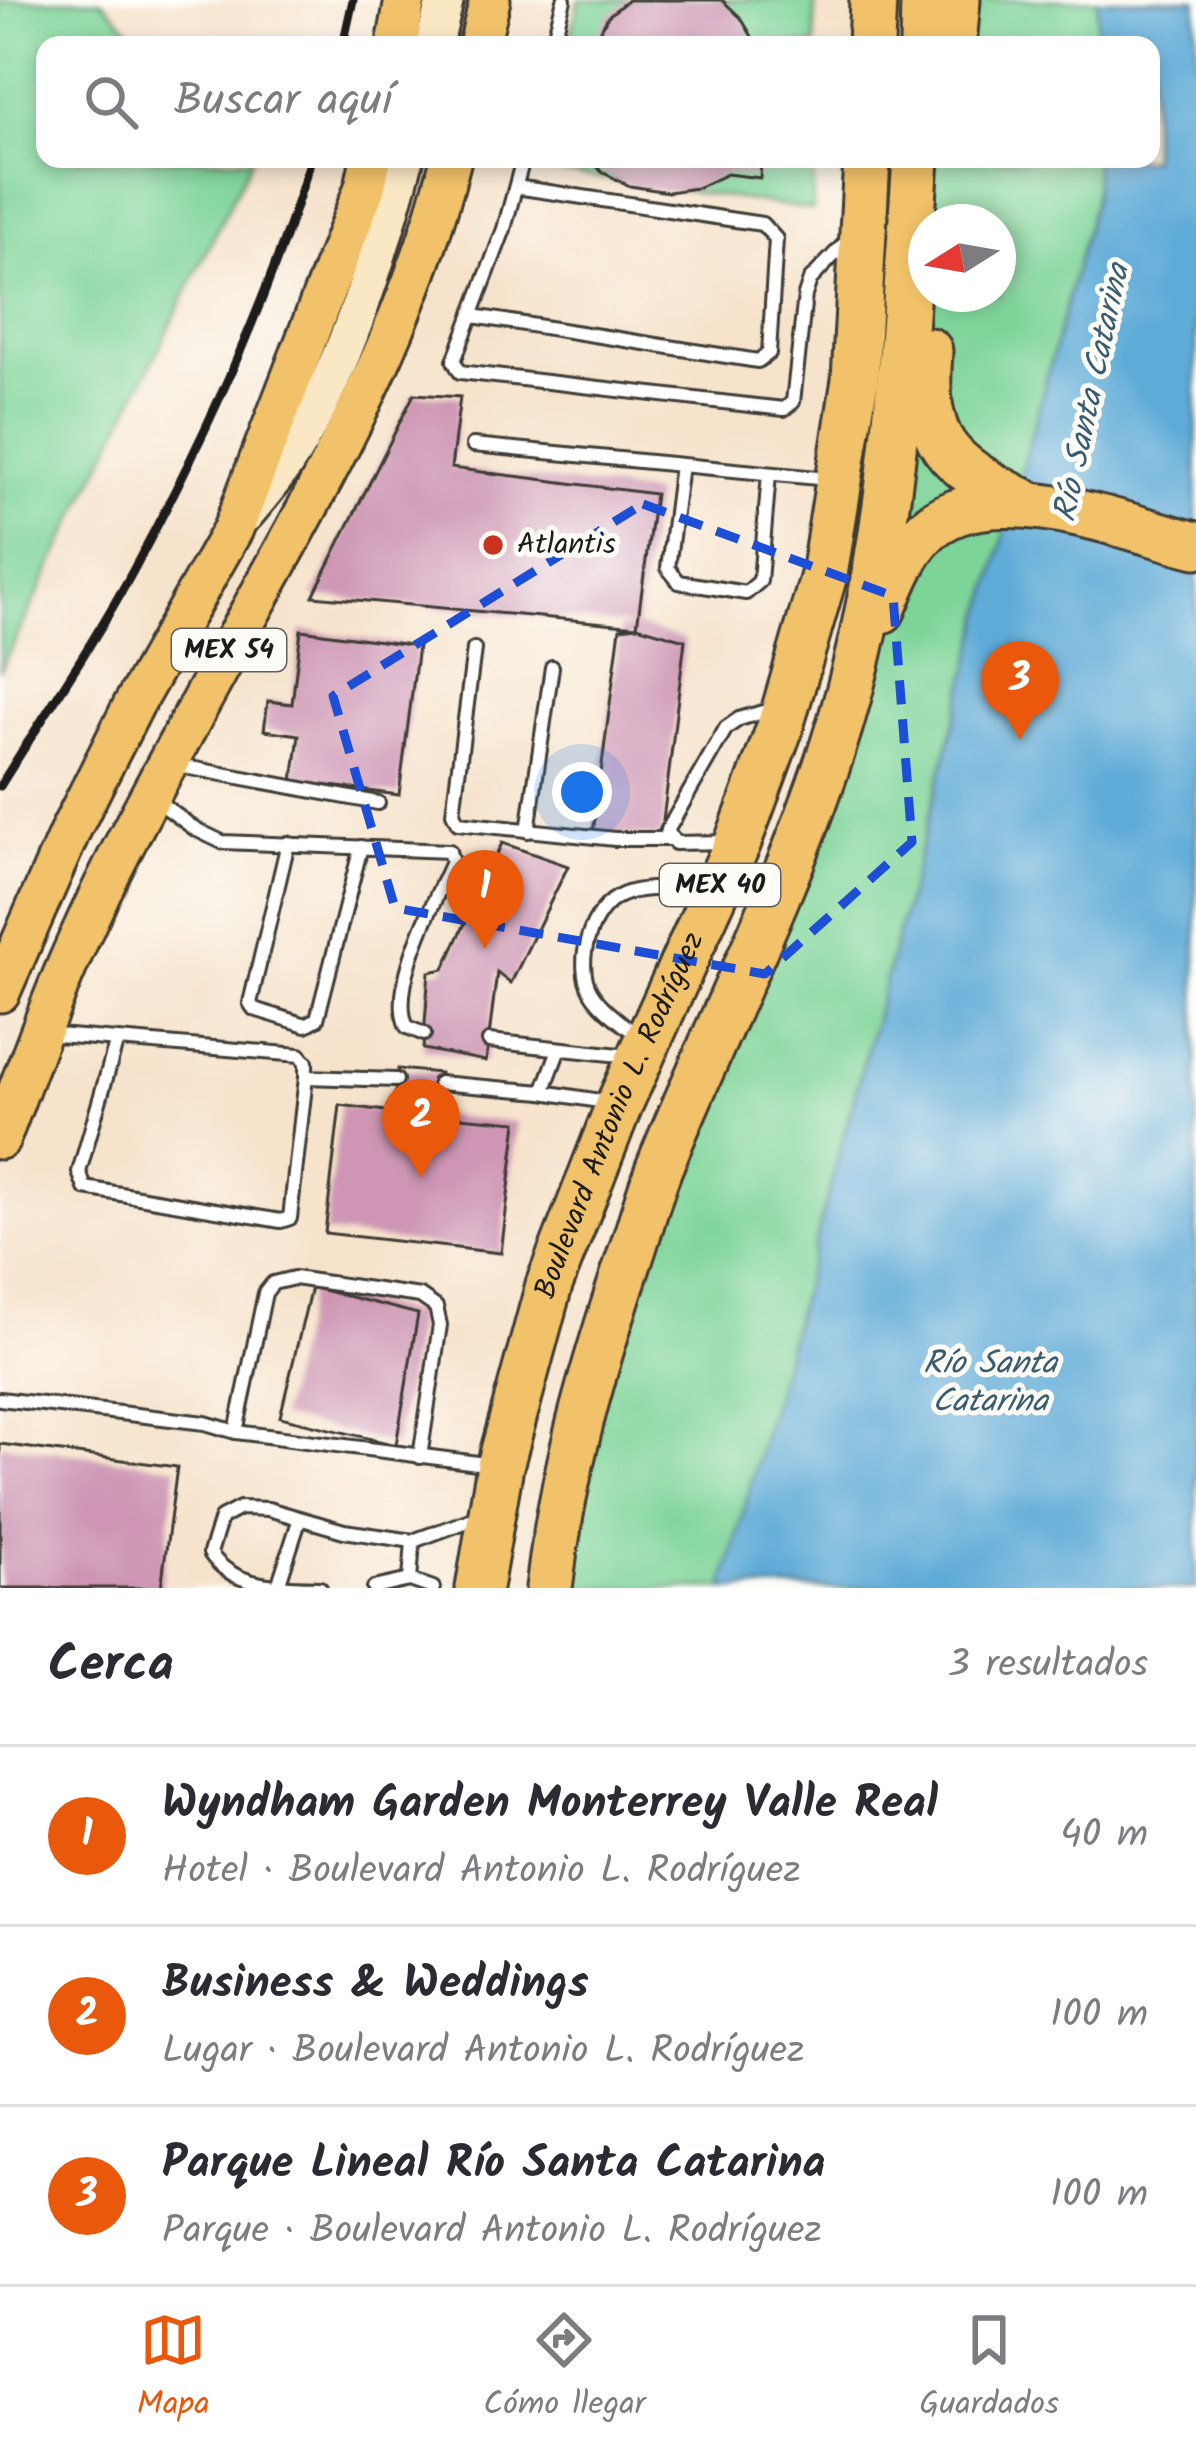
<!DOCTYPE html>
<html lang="es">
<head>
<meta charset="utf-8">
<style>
	:root { --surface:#fff; --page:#f2f2f3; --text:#2b2b33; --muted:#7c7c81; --line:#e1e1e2; --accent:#ea580c }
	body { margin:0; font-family:Kalam,sans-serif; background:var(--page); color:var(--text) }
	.compass { position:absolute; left:908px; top:204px; width:108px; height:108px; border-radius:50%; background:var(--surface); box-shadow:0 6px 18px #0003; rotate:259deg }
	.you { position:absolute; left:582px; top:792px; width:42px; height:42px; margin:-30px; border:9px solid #fff; border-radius:50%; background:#1a73e8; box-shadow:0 0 0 18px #1a73e833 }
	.badge { display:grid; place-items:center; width:78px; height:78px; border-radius:50%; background:var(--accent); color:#fff; font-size:39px; font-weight:700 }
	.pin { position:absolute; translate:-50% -99px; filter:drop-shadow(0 3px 6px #0008) }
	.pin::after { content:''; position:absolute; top:63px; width:42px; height:36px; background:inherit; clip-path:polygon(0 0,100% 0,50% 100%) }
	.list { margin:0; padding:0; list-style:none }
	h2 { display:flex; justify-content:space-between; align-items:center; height:156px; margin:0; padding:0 48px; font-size:51px }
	h2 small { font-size:39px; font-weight:400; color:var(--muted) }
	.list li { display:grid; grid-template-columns:78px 1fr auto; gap:36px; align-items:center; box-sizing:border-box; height:180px; padding:0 48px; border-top:3px solid var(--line) }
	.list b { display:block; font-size:45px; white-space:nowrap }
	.list p { margin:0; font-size:39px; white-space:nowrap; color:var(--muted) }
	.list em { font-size:39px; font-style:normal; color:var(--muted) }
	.icon { flex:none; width:66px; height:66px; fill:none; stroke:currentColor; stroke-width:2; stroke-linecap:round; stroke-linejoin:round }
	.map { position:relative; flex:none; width:1196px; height:1588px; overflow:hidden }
	.search { position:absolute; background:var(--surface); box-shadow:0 6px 18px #0003; left:36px; right:36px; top:36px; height:132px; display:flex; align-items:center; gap:30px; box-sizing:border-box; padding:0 42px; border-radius:24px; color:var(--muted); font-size:45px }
	.sheet { height:696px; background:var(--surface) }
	nav { display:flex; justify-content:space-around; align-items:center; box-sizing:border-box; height:168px; border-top:3px solid var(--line); background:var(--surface); font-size:33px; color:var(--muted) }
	nav a { display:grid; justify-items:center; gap:6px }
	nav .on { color:var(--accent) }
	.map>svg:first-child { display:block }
	.green { fill:#7dd498; stroke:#4c785a; stroke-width:3 }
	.water { fill:#5fabd8; stroke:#3e647a; stroke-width:3 }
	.building { fill:#ce96b4 }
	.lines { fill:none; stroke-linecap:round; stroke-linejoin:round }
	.lane-casing { stroke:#3d3a36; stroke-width:18 }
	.secondary-casing { stroke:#3d3a36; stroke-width:42 }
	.primary-casing { stroke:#3d3a36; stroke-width:45 }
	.highway-casing { stroke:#3d3a36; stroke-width:51 }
	.lane { stroke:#fff; stroke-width:12 }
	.secondary { stroke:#fae7c3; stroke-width:36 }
	.primary { stroke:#f2c26a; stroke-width:39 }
	.highway { stroke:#f2c26a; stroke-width:45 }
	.rail { stroke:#1c1c1c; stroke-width:9 }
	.marked { fill:none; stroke:#1d4ed8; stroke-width:9; stroke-dasharray:24 15; stroke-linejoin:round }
	.poi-dot { fill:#c8321e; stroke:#fdfcf7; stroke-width:4.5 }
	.labels { text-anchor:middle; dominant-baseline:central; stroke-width:10; stroke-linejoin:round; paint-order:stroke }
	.shield { fill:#fdfcf7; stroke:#605f5e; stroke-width:3 }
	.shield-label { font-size:27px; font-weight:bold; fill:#1c1c1c }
	.poi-label { font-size:30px; fill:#1c1c1c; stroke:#fdfcf7; text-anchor:start }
	.street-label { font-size:30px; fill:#1c1c1c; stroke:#fdfcf7 }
	.water-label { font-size:33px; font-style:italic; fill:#3a5c71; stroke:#fdfcf7 }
</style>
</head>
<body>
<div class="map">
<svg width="1196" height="1588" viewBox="0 0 1196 1588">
	<rect width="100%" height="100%" fill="#fdfcf7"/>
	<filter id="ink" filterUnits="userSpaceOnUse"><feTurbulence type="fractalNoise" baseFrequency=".00833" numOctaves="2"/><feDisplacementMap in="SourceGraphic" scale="24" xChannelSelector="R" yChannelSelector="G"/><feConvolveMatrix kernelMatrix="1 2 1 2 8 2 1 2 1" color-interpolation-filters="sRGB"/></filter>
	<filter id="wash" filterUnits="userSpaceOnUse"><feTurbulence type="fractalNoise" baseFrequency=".004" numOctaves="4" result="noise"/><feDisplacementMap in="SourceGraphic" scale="48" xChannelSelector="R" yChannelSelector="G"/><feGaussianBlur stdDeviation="2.7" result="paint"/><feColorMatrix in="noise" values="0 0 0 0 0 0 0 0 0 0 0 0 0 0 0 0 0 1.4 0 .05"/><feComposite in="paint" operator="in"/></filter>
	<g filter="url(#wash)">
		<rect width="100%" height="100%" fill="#f6e3cc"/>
		<!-- green -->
		<g class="green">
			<polygon points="0,0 101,0 145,45 45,45 45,159 252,159 0,671"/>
			<polygon points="579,0 815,0 815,45 568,45"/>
			<polygon points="950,0 1196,0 1196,1588 551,1588 586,1404 819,829 926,294 998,294 998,222 929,222 935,159 1151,159 1151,45 946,45"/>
			<polygon points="541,159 813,159 813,210 539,169"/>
		</g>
		<!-- water -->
		<polygon class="water" points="1098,0 1196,0 1196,1588 723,1588 1094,200 1095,159 1151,159 1151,45 1097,45"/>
		<g id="blocks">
			<!-- building -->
			<g class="building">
				<polygon points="628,0 722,0 741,18 757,45 593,45 608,16"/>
				<polygon points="590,159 761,159 760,178 727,174 697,188 668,192 630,186 602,172"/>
				<polygon points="414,394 460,397 451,468 655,494 637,626 685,640 661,837 593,833 620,628 637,626 313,596"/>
				<polygon points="301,630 418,646 399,795 293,781 299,735 264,730 268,701 292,704"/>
				<polygon points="502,843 568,866 511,983 497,972 486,1061 423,1049 429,972 444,969"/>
				<polygon points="398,1069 440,1073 436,1115 517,1122 501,1253 325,1233 340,1105 393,1112"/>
				<polygon points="311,1287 418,1314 396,1445 280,1417"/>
				<polygon points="0,1444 177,1467 161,1588 0,1588"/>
			</g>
		</g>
	</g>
	<g filter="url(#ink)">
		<use href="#blocks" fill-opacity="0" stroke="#3d3a36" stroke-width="3"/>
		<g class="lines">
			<defs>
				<g id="lane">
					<polyline points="552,45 564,0"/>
					<polyline points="523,159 504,229 454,361 460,372 784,409 793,402 805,295 810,280 848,240"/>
					<polyline points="473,316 758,361 769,353 776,239 762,224 516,187"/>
					<polyline points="473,445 828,479"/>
					<polyline points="681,465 668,568 679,582 746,593 760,581 769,474"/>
					<polyline points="474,649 453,813 458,823 615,839 669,839"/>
					<polyline points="174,765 378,803"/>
					<path d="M156,800L195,829L222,842L449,851L452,862C435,901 388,987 407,1027L424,1034"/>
					<polyline points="528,831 552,667"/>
					<polyline points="726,842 675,843 667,831 726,728 739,719 773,709"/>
					<polyline points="288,843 250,1003 254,1009 306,1025 317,1019 361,847"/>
					<polyline points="45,1034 300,1055 306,1062 306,1077 396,1080"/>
					<path d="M639,1037C623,1023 602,1010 591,992C574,964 590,908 622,895C645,885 681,890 706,889"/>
					<polyline points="489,1041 629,1056"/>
					<polyline points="116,1043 79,1172 85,1188 281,1221 290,1218 306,1077"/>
					<polyline points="439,1083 543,1092 612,1103"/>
					<polyline points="543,1092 559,1049"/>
					<polyline points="0,1399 205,1423 236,1432 493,1465"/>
					<polyline points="236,1432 265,1293 273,1283 294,1278 420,1296 436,1307 440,1325 420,1457"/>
					<polyline points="410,1580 413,1541"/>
					<polyline points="278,1586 299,1521"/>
					<path d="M320,1588C279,1587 233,1588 210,1553L221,1518L240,1508L268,1509L344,1531L413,1541L481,1516"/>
					<polyline points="374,1588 410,1580 433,1588"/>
				</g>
				<g id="secondary">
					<polyline points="434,45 445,0"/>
					<path d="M245,514C259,497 274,480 286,462C340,381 380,254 405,159"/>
				</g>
				<g id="primary">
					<polyline points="397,45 405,0"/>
					<polyline points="479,45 490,0"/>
					<polyline points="0,992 71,829 134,704 233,529 365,187 371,159"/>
					<path d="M0,1139C23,1079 44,1019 69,961C105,878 149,797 192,718C289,537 402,361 451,159"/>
				</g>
				<g id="highway">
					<polyline points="871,45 873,0"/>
					<polyline points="923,45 924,0"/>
					<polyline points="953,45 957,0"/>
					<path d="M929,351C922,443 945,463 1024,502"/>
					<path d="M882,610C893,584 903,557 921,536C981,469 1123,527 1196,545"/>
					<path id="s1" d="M479,1588L500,1466L549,1285L619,1105L738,842L779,730L824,575L855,380L867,159"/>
					<path d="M549,1588C563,1470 591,1375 628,1263C639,1232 647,1199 659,1168C716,1028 785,894 832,750C894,561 902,356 916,159"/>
				</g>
			</defs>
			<!-- lane casing -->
			<use href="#lane" class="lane-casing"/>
			<!-- secondary casing -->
			<use href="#secondary" class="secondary-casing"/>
			<!-- primary casing -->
			<use href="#primary" class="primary-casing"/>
			<!-- highway casing -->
			<use href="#highway" class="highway-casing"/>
			<!-- lane -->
			<use href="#lane" class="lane"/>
			<!-- secondary -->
			<use href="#secondary" class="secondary"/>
			<!-- primary -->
			<use href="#primary" class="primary"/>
			<!-- highway -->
			<use href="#highway" class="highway"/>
			<!-- rail -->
			<g class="rail">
				<polyline points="343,45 353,0"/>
				<path d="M0,786C45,714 94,643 134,569C205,438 268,301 311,159"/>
			</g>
		</g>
	</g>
	<!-- marked area -->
	<path class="marked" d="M643,504L893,596L912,842L765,974L395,908L333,696Z"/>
	<!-- markers -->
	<circle class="poi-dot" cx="493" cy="545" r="12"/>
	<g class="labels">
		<!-- shield labels -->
		<g class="shield">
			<rect x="172" y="629" width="114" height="42" rx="9"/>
			<rect x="660" y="864" width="120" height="42" rx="9"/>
		</g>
		<g class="shield-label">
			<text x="229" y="650">MEX 54</text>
			<text x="720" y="885">MEX 40</text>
		</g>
		<!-- poi labels -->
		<g class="poi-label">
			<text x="517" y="545">Atlantis</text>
		</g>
		<!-- street labels -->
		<g class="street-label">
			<text stroke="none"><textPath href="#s1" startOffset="495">Boulevard Antonio L. Rodríguez</textPath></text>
		</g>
		<!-- water labels -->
		<g class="water-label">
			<text transform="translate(1093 393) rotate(-78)">Río Santa Catarina</text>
			<text x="990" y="1364">Río Santa<tspan x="990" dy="38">Catarina</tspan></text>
		</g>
	</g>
</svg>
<svg class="compass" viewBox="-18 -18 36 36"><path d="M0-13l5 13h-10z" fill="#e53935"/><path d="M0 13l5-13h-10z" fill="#7c7c81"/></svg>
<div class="you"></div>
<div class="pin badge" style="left:485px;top:949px">1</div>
<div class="pin badge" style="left:421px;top:1178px">2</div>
<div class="pin badge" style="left:1020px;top:740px">3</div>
<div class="search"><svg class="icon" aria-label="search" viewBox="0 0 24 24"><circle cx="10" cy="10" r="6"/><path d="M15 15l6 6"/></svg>Buscar aquí</div>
</div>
<section class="sheet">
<h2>Cerca<small>3 resultados</small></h2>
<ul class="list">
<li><span class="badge">1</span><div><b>Wyndham Garden Monterrey Valle Real</b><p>Hotel · Boulevard Antonio L. Rodríguez</p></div><em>40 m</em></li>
<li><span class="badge">2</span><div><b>Business &amp; Weddings</b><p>Lugar · Boulevard Antonio L. Rodríguez</p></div><em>100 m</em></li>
<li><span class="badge">3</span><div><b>Parque Lineal Río Santa Catarina</b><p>Parque · Boulevard Antonio L. Rodríguez</p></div><em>100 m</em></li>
</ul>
</section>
<nav>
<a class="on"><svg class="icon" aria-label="map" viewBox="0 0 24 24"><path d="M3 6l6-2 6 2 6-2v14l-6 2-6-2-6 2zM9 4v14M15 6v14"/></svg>Mapa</a>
<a><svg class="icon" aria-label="directions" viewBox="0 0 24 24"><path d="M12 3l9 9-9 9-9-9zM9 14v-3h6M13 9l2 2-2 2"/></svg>Cómo llegar</a>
<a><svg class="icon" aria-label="saved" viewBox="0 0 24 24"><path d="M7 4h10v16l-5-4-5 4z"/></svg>Guardados</a>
</nav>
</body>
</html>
